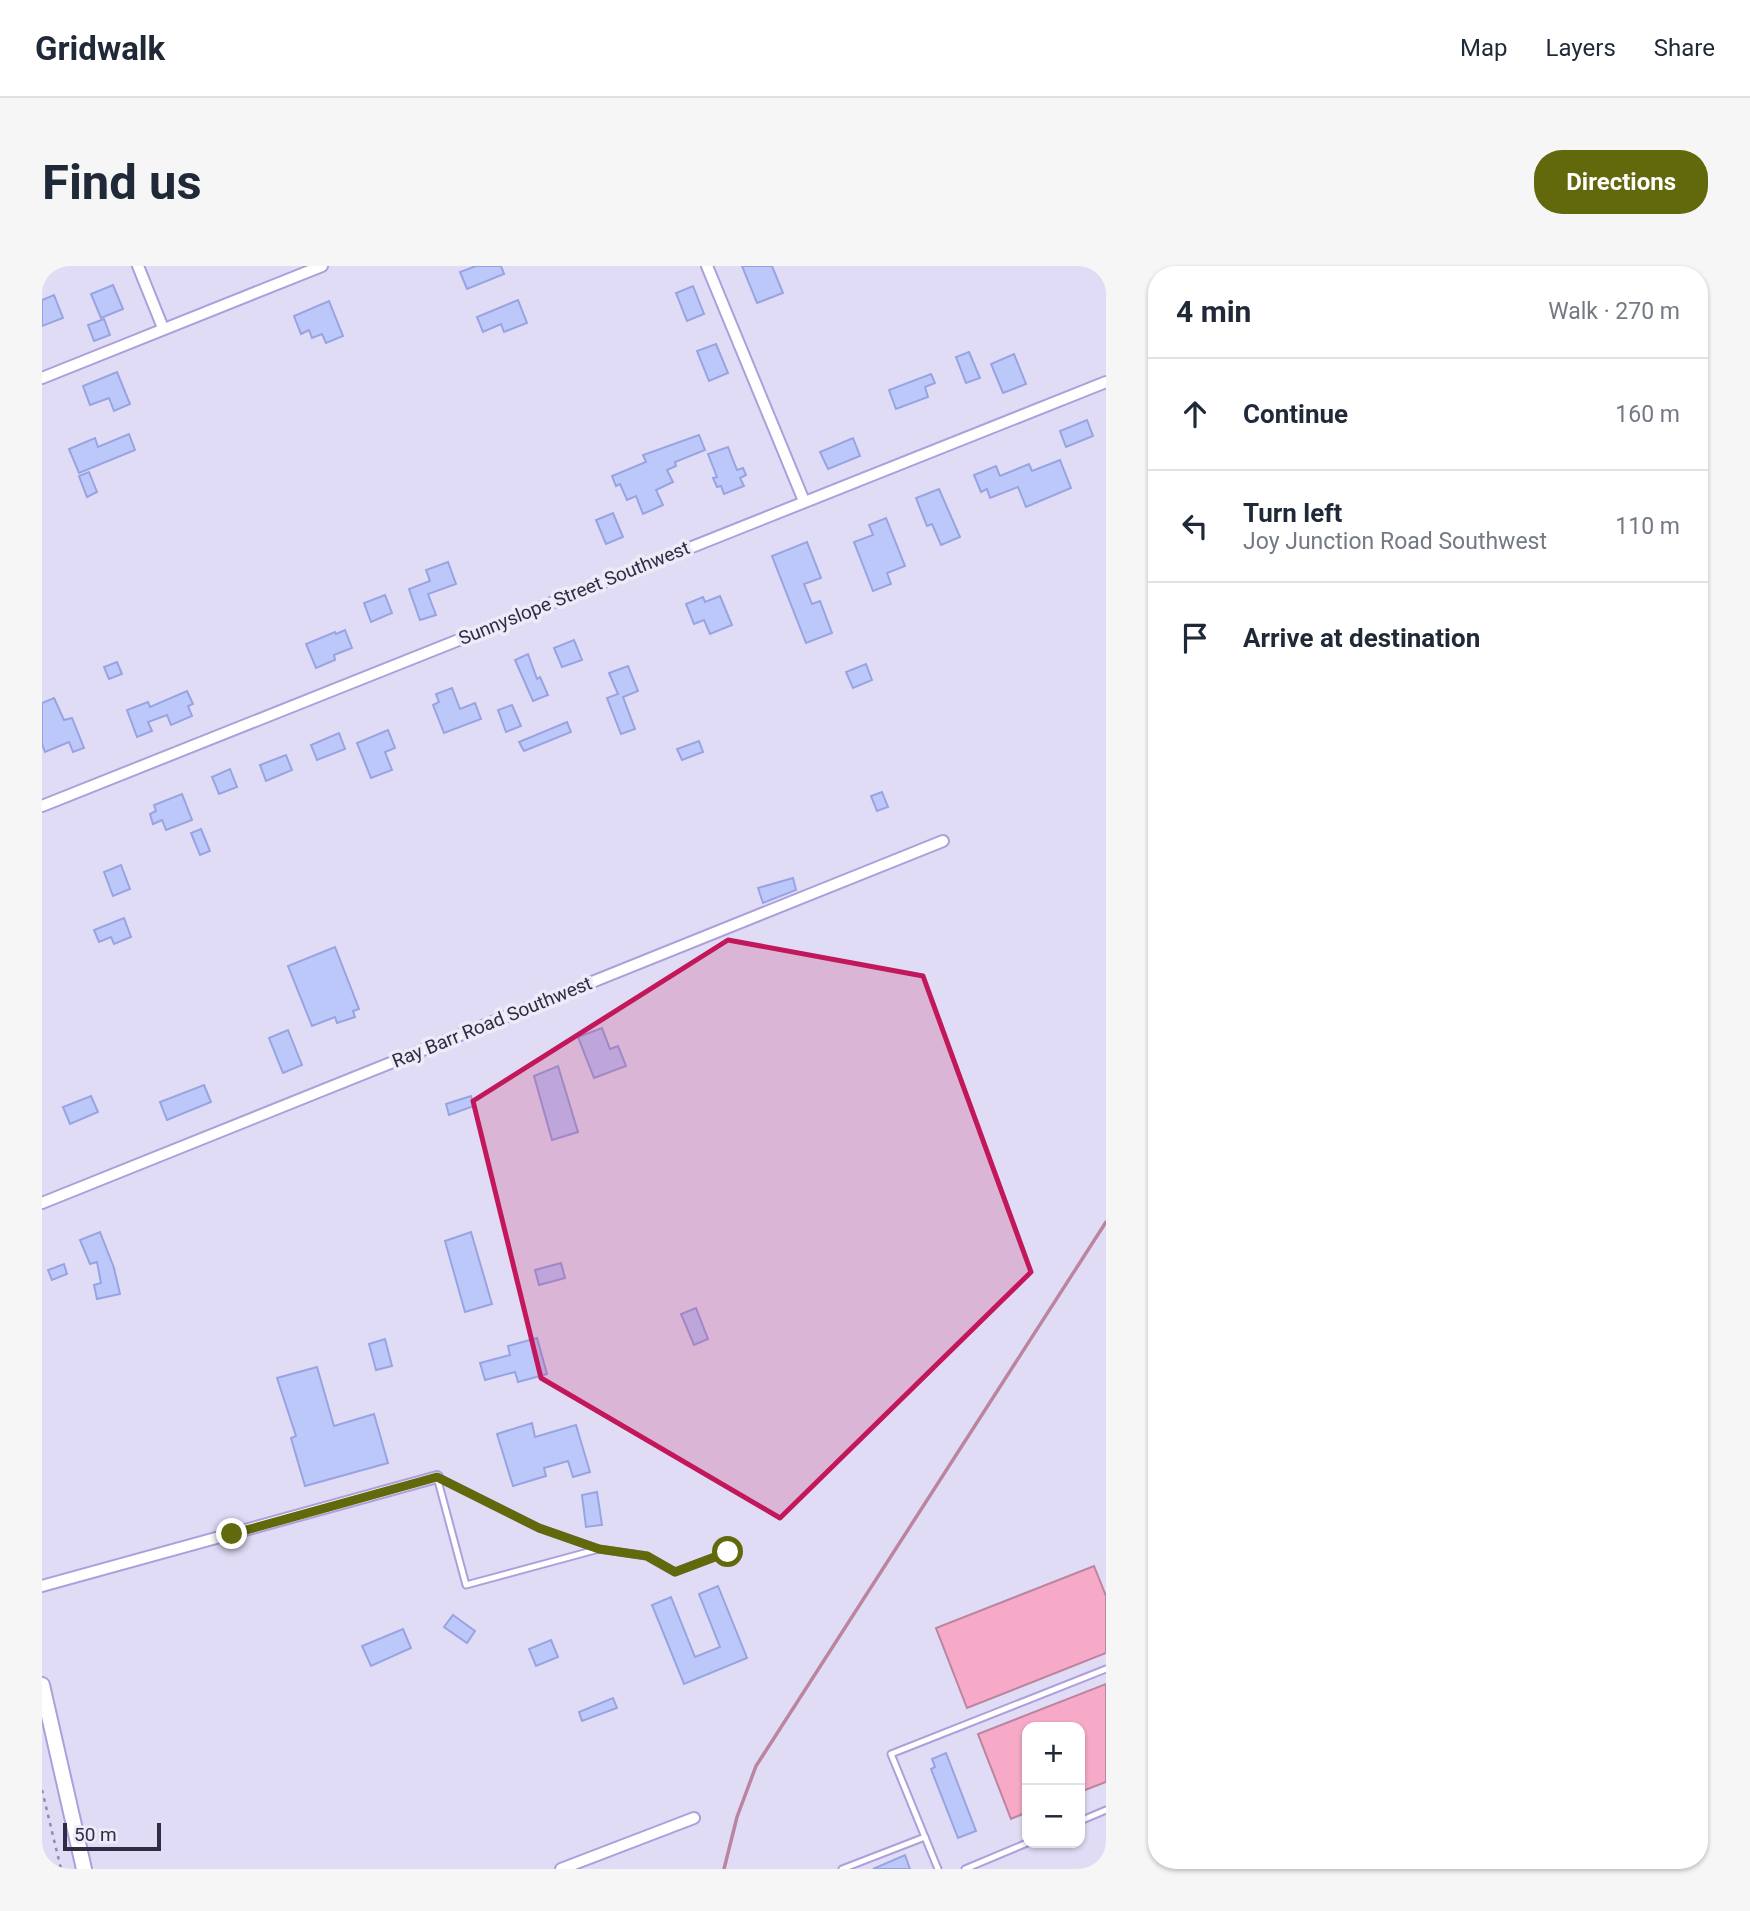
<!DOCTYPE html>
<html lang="en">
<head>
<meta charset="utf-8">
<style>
	:root { --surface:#fff; --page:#f6f6f7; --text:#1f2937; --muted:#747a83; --line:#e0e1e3; --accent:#61690c }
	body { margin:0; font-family:Roboto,sans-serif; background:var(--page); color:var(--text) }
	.controls { position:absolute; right:21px; bottom:21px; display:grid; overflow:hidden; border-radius:14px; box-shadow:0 2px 5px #0004 }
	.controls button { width:63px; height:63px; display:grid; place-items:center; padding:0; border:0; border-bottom:2px solid var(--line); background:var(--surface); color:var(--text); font:35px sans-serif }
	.scale { position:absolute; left:21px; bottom:18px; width:98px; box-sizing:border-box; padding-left:7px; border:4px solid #322b44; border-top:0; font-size:19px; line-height:24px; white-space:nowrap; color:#322b44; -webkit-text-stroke:5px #eeebf8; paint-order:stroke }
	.stop { position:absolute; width:21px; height:21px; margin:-16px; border:5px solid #61690c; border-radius:50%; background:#fff }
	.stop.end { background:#61690c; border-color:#fff; box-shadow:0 2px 7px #0008 }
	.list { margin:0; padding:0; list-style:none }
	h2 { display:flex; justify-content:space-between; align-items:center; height:91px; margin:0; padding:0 28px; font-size:30px }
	h2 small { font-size:23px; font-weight:400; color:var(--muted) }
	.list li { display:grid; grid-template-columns:46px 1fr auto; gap:21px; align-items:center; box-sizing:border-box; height:112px; padding:0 28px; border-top:2px solid var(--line) }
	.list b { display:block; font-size:26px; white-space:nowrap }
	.list p { margin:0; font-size:23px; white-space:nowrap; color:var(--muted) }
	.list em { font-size:23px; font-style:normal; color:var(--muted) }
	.icon { flex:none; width:38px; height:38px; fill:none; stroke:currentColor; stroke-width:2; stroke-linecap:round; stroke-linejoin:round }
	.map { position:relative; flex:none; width:1064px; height:1603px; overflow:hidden; border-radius:28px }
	header { display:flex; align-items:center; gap:42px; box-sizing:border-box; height:98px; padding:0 35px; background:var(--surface); border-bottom:2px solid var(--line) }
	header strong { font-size:33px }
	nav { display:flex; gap:38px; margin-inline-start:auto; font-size:24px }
	.intro { display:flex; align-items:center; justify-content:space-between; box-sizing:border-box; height:168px; padding:0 42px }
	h1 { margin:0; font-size:49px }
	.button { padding:18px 32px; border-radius:28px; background:var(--accent); color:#fff; font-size:24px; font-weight:700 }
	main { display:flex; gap:42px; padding:0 42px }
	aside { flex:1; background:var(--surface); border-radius:28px; box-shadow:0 2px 5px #0004 }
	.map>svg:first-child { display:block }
	.water { fill:#f6aac7; stroke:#bb84a0; stroke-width:2 }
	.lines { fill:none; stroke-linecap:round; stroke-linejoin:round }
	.stream { stroke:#bb84a0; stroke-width:3.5 }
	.building { fill:#bdc8fa; stroke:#98a4e1; stroke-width:2 }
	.lane-casing { stroke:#ae9fdc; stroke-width:9 }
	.street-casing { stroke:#ae9fdc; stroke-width:14 }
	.secondary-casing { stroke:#ae9fdc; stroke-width:18 }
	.path { stroke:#918ba5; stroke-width:2.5; stroke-dasharray:3.5 5; stroke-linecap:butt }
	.lane { stroke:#fff; stroke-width:5 }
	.street { stroke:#fff; stroke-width:10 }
	.secondary { stroke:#fff; stroke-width:14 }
	.route { stroke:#61690c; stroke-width:9 }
	.marked { fill:#c2185b; fill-opacity:0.2; stroke:#c2185b; stroke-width:5; stroke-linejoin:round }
	.labels { text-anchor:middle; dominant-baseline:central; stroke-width:7; stroke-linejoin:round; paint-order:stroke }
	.street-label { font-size:19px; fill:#322b44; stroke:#eeebf8 }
</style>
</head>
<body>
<header>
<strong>Gridwalk</strong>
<nav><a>Map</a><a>Layers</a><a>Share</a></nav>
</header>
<div class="intro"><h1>Find us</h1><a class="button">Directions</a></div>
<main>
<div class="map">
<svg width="1064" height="1603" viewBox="0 0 1064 1603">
	<rect width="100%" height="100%" fill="#e1dcf6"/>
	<!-- water -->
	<g class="water">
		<polygon points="1052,1300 1064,1330 1064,1387 925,1442 894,1362"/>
		<polygon points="1064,1418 1064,1516 1038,1526 1038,1461 985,1461 985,1546 969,1553 936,1468"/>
	</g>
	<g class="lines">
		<!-- stream -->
		<polyline class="stream" points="682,1603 695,1551 714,1500 1064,956"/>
	</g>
	<!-- building -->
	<g class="building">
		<polygon points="434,0 459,0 462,8 425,23 418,6"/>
		<polygon points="700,0 730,0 741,27 715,37"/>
		<polygon points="71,19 81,43 59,52 49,28"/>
		<polygon points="651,20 662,48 645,55 634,27"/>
		<polygon points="12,29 21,52 0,60 0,34"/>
		<polygon points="476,34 485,57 462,66 459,58 441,66 435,51"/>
		<polygon points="287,35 301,70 284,77 280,68 270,72 267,64 259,68 252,50"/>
		<polygon points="62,53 68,69 52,75 46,59"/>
		<polygon points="674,78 686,107 667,115 655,85"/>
		<polygon points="927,86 938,112 924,117 914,91"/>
		<polygon points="972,88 984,118 961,127 949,98"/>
		<polygon points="75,106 88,138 72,145 67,132 48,139 41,120"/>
		<polygon points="889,108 893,117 883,121 886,131 854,143 847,124"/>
		<polygon points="1045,154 1051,170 1024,181 1018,165"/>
		<polygon points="87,168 93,184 37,207 27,183 53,172 56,181"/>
		<polygon points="657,169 663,184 633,196 634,200 625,204 631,216 614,224 621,239 601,248 594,230 585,234 578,218 574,220 570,210 604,196 601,189"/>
		<polygon points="811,172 818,190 786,203 778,186"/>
		<polygon points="686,181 695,204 701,202 704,209 698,212 702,220 682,228 679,220 675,221 671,212 675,211 666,188"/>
		<polygon points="1018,194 1029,222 984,241 976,221 948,232 945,223 939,226 932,209 954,200 958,210 987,198 990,205"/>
		<polygon points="47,206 55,226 45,231 37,210"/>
		<polygon points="897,223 918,271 899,279 890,258 885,260 874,232"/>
		<polygon points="571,247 581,271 564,278 554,254"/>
		<polygon points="844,252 863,300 845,307 849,318 831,325 812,276 831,269 827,259"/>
		<polygon points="765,276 779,312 762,318 770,338 778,335 790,367 764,377 730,290"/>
		<polygon points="406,296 414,318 386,328 394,349 378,354 367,323 388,315 384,304"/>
		<polygon points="343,329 350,347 329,356 322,337"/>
		<polygon points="678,330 690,359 668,368 662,354 652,358 644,338 661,331 663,336"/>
		<polygon points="303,364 310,382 292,389 293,394 274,402 264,378 293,366 294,368"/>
		<polygon points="532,374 540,394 520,401 512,382"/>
		<polygon points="486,388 495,413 498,411 506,429 491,435 473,394"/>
		<polygon points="75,396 80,408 67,413 62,401"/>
		<polygon points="824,398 830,414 811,422 804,406"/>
		<polygon points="586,400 596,425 581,431 593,463 579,468 565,432 576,428 567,407"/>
		<polygon points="410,422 418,443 433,437 439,453 402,467 391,439 397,436 394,428"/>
		<polygon points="145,425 151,438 146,440 150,450 129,459 125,449 106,456 110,465 95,471 85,444 106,436 108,441"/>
		<polygon points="12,432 22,454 30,452 42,482 31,486 27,476 3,486 0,478 0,437"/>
		<polygon points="470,439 479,460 464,466 456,444"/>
		<polygon points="525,456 529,466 482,485 477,476"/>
		<polygon points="346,464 353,482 343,486 350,504 329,512 315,477"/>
		<polygon points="297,467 303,483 275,494 269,479"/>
		<polygon points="657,475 661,486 640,494 635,483"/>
		<polygon points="244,489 250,504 224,515 218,499"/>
		<polygon points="188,503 195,521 177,528 170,511"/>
		<polygon points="840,526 846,541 835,545 829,530"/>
		<polygon points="140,528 150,554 124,564 120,554 111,558 108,548 114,545 112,539"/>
		<polygon points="159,563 168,585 158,589 149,567"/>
		<polygon points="79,599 88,623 71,630 62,606"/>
		<polygon points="751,612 754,624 721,637 716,622"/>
		<polygon points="82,652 89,671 72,678 69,671 57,676 52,664"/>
		<polygon points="293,681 317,743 311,745 313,751 295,757 293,751 270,760 246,700"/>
		<polygon points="560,762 568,783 576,780 584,800 552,812 536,771"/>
		<polygon points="246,764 260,799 241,807 227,772"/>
		<polygon points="516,800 536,866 510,874 492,810"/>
		<polygon points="162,819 169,836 125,854 118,836"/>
		<polygon points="49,830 56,846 28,858 21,841"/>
		<polygon points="429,830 432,840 407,849 404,838"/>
		<polygon points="58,966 72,1002 78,1028 55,1033 52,1019 59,1017 55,996 48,998 38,974"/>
		<polygon points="429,966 450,1038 423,1046 403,975"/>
		<polygon points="519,997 523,1012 497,1019 493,1004"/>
		<polygon points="22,998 25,1008 10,1014 6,1004"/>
		<polygon points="654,1042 666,1073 652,1079 639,1048"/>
		<polygon points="495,1072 505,1108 476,1116 473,1106 443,1114 438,1097 468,1089 466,1080"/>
		<polygon points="343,1073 350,1100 334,1104 327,1078"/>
		<polygon points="275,1101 292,1160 332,1148 346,1197 263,1220 249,1172 254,1170 235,1112"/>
		<polygon points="490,1157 493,1171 534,1159 548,1206 531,1211 526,1195 502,1202 504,1210 471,1220 455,1168"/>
		<polygon points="555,1226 560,1259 544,1261 540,1229"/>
		<polygon points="676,1320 705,1392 642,1418 610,1339 629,1331 653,1391 678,1381 657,1328"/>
		<polygon points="411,1349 433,1365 425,1377 402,1361"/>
		<polygon points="361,1363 369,1382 329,1400 320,1380"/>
		<polygon points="509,1374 516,1391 494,1400 487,1383"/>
		<polygon points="571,1432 575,1442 540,1455 537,1446"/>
		<polygon points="904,1487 934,1565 916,1572 889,1503 893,1501 890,1493"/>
		<polygon points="863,1589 868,1603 831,1603"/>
	</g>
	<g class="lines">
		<defs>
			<g id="lane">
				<polygon points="395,1211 497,1262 557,1283 424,1319"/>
				<polyline points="557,1283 605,1290 633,1306 686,1286"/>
				<polyline points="1038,1555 1064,1544"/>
				<polyline points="800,1603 883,1571"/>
				<polyline points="896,1603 849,1488 1064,1403"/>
				<polyline points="923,1603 985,1577"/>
			</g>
			<g id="street">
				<polyline points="96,0 121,62"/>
				<polyline points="665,0 762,235"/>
				<polyline points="0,112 280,0"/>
				<polyline points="0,540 1064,116"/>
				<polyline points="0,937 901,575"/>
				<polyline points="0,1320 395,1211"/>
				<polyline points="519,1603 652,1552"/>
			</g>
			<polyline id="secondary" points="0,1419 42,1603"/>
		</defs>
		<!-- lane casing -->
		<use href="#lane" class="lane-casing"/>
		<!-- street casing -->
		<use href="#street" class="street-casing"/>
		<!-- secondary casing -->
		<use href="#secondary" class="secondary-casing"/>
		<!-- path -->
		<polyline class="path" points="0,1524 19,1603"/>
		<!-- lane -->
		<use href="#lane" class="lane"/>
		<!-- street -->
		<use href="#street" class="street"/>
		<!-- secondary -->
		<use href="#secondary" class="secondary"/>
	</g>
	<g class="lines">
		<!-- route -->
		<polyline class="route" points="190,1268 395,1211 497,1262 557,1283 605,1290 633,1306 686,1286"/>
	</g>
	<!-- marked area -->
	<path class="marked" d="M686,674L881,710L989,1006L738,1252L499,1112L431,835Z"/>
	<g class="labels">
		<!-- street labels -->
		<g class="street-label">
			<text transform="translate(532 327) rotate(-22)">Sunnyslope Street Southwest</text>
			<text transform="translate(450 756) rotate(-22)">Ray Barr Road Southwest</text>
		</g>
	</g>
</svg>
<div class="controls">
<button>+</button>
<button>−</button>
</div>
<div class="scale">50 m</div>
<div class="stop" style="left:686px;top:1286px"></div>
<div class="stop end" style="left:190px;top:1268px"></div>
</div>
<aside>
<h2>4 min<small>Walk · 270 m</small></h2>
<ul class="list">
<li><svg class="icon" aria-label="ahead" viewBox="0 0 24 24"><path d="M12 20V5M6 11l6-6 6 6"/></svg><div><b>Continue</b></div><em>160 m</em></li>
<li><svg class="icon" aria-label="left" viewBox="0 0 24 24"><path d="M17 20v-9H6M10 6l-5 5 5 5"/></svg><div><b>Turn left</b><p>Joy Junction Road Southwest</p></div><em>110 m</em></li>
<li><svg class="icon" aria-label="arrive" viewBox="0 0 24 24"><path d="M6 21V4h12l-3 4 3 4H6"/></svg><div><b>Arrive at destination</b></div></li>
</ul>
</aside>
</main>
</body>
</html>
